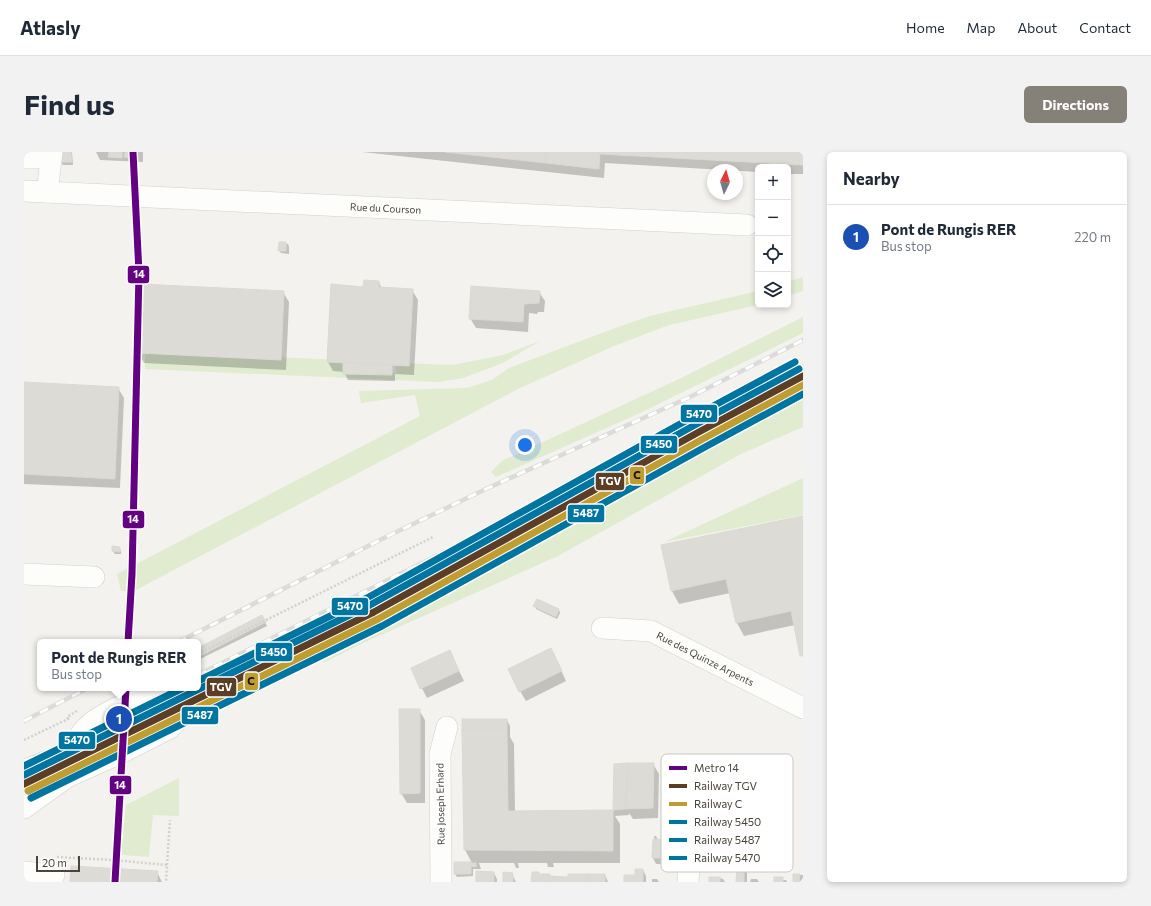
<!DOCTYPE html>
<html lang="en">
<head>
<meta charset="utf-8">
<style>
	:root { --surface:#fff; --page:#f2f2f3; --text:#1f2937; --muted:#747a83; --line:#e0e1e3; --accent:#858179 }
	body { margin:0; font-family:Commissioner,sans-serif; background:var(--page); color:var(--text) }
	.controls { position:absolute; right:12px; top:12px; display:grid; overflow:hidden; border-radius:6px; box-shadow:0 2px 6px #0003 }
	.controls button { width:36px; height:36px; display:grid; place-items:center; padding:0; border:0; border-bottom:1px solid var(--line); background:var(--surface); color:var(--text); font:20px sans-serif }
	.compass { position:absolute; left:683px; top:12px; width:36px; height:36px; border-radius:50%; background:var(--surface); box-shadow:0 2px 6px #0003; rotate:5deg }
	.scale { position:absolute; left:12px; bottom:10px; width:44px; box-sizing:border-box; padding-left:4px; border:2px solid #4a443a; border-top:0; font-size:11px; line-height:14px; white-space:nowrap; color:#4a443a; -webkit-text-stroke:3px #fff; paint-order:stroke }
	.you { position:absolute; left:501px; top:293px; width:14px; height:14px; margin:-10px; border:3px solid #fff; border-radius:50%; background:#1a73e8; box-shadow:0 0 0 6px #1a73e833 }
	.badge { display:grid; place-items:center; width:26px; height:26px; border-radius:50%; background:var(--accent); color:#fff; font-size:13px; font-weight:700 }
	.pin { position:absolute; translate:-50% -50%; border:2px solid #fff; box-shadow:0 1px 4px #0006 }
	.popup { position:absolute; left:13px; top:487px; width:164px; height:52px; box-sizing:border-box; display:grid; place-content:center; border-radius:6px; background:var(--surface); filter:drop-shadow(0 1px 3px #0005); font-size:13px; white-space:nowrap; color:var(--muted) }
	.popup b { font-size:15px; color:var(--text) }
	.popup::after { content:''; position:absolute; left:50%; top:100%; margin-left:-8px; border:8px solid transparent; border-top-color:var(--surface) }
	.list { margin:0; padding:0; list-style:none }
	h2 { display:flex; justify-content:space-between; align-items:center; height:52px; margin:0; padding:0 16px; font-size:17px }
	h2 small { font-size:13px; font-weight:400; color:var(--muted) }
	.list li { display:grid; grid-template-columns:26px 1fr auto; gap:12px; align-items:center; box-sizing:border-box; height:64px; padding:0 16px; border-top:1px solid var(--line) }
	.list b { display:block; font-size:15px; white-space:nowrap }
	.list p { margin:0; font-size:13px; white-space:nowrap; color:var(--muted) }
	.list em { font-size:13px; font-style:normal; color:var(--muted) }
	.icon { flex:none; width:22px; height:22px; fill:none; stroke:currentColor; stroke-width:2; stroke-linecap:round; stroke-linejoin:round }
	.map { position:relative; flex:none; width:779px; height:730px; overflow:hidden; border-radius:6px }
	header { display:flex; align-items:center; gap:24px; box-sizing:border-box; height:56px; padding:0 20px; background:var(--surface); border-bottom:1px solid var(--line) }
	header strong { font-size:19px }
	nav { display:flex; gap:22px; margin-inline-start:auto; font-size:14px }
	.intro { display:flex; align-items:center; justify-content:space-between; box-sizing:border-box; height:96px; padding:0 24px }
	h1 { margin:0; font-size:28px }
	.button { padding:10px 18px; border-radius:6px; background:var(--accent); color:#fff; font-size:14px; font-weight:700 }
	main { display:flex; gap:24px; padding:0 24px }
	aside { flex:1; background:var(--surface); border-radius:6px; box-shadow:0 2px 6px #0003 }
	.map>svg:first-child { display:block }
	.green { fill:#e0ebd0 }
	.shadow { fill:#0003 }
	.building { fill:#dddbd6; stroke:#dbd9d4 }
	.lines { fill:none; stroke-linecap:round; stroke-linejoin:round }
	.minor-casing { stroke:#d1d0cc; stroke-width:22 }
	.path { stroke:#d3d1cc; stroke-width:2.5; stroke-dasharray:2 2; stroke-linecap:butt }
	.minor { stroke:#fdfdfc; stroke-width:21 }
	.rail-casing { stroke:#dbdbda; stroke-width:4.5 }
	.rail { stroke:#fff; stroke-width:3; stroke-dasharray:9; stroke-linecap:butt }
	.rail-1-casing { stroke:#fff; stroke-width:10 }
	.rail-2-casing { stroke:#fff; stroke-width:10 }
	.rail-3-casing { stroke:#fff; stroke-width:10 }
	.rail-4-casing { stroke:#fff; stroke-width:10 }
	.rail-5-casing { stroke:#fff; stroke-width:10 }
	.rail-1 { stroke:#5c3e26; stroke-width:7 }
	.rail-2 { stroke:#c09d31; stroke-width:7 }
	.rail-3 { stroke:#0075a1; stroke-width:7 }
	.rail-4 { stroke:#0075a1; stroke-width:7 }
	.rail-5 { stroke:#0075a1; stroke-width:7 }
	.metro-1-casing { stroke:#fff; stroke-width:10 }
	.metro-1 { stroke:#640082; stroke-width:7 }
	.labels { text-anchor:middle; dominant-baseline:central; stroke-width:4; stroke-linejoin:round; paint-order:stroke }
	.street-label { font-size:10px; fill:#4a443a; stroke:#fff }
	.key { fill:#fff; stroke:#c9c7c4; stroke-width:1 }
	.key-label { font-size:11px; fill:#4a443a }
	.line-badge { stroke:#fff; stroke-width:1.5 }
	.badge-label { font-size:11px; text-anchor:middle; font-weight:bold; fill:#fff }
	.pale-badge-label { font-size:11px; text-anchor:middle; font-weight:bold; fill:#111 }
</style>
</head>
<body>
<header>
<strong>Atlasly</strong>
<nav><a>Home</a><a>Map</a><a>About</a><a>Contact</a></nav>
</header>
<div class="intro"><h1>Find us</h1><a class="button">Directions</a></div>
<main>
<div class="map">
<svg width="779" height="730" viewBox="0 0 779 730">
	<rect width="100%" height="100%" fill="#f3f2ee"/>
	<!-- green -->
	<g class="green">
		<polygon points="779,125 779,139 764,144 764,130"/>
		<polygon points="734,139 734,153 645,173 590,194 496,236 110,439 97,439 93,422 396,264 391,243 337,251 335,239 443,236 468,228 485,216 586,178 626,164"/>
		<polygon points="779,165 779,181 614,262 472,325 467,320 478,309 655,227"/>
		<polygon points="516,189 479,211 439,226 414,230 121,217 121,200 322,208 321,219 372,221 372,211 429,213 479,203"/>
		<polygon points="779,243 779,275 717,302 534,404 339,491 299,511 307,497 668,304"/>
		<polygon points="779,326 779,363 640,390"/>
		<polygon points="155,626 155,664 129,663 125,705 97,703 102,653"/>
	</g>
	<!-- shadow -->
	<g class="shadow">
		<polygon points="37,0 48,0 49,13 39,13 37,10"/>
		<polygon points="72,0 119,0 119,10 76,8"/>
		<polygon points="338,0 779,0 779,22 764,22 764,15 734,15 734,20 581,11 580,26"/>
		<polygon points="256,91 264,92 265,95 265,102 257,101 255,98"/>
		<polygon points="355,130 358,137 388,138 394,148 390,223 371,222 371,229 324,228 320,220 309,219 304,210 340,136"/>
		<polygon points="118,133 259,140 265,150 262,218 120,211 115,201"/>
		<polygon points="515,140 521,149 520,160 514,160 513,162 505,161 504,180 452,176 446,166"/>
		<polygon points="0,231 94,236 100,246 96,336 0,332"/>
		<polygon points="779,365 779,506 771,473 720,484 713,471 706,441 655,452 648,439 638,394"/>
		<polygon points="89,395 95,396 97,399 97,402 91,402 89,399"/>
		<polygon points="513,448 535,458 536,461 533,467 512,457 511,454"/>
		<polygon points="238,465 243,474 174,508 174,497"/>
		<polygon points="251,491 257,504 170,548 164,536 174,536 174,530"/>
		<polygon points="426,500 440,529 403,546 388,517"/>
		<polygon points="532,507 542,529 502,549 496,539"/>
		<polygon points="395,558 401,568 401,651 383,651 377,641"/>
		<polygon points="137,564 143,576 81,606 69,584 75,581 71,573"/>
		<polygon points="483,568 486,574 486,585 490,592 491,659 590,659 591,613 629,612 635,622 634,666 609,667 605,661 605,663 591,664 596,672 596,711 529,711 530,715 524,715 523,711 494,711 495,716 492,716 490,711 455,711 457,717 449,717 449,724 433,725 431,722 431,711 448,711 441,698"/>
		<polygon points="714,675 718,681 716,710 700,710 697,706 697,715 687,715 686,712 689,705 685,699 699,680"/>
		<polygon points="654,680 655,683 655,692 657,696 656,705 641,704 640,712 632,712 629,706 631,688 630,684 632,684 634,688 639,688"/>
		<polygon points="720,715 723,721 723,730 713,730"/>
		<polygon points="619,718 622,724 622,730 601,730 612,724"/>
		<polygon points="133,720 138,730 47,730"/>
		<polygon points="470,721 473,727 473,730 452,730"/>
		<polygon points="488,722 492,730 480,730"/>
		<polygon points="515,723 545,726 581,723 584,730 508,730"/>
		<rect x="770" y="723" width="9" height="7"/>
		<polygon points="695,726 699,727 701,730 686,730"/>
		<polygon points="628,727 633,727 635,730 628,730"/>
		<polygon points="727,727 733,727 735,730 726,730"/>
		<polygon points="759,728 762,728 763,730 751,730"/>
	</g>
	<!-- building -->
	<g class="building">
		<polygon points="36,0 47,0 48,10 36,10"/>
		<polygon points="85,0 98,0 98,6 84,5"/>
		<polygon points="101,0 110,0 109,6 100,5"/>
		<polygon points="421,0 522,0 522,11"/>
		<polygon points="522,0 576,0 575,17 522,11"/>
		<polygon points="576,0 779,0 779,13 576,2"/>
		<polygon points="255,90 262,90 262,99 254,99"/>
		<polygon points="340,128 355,129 355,135 389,137 385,214 303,210 307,132 339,135"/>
		<polygon points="117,132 260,139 257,208 114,201"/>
		<polygon points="447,134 516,139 515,151 500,152 499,170 445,167"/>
		<polygon points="319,210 368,213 368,223 319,222"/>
		<polygon points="0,230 95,235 91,327 0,322"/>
		<polygon points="779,364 779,503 776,504 767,459 712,471 702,427 647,439 637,393"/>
		<polygon points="88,394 96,395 96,400 88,399"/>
		<polygon points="513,447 535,457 532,465 509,454"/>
		<polygon points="238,463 242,470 174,505 174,496"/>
		<polygon points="251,490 257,500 168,545 163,536 174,536 174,529"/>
		<polygon points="527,496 538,519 495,540 484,517"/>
		<polygon points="426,498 435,519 396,537 387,516"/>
		<polygon points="94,536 112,536 98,543"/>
		<polygon points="115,551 119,559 74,581 70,573"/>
		<polygon points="131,553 138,566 74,597 68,584"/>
		<polygon points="375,557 396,557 396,641 376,642"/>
		<rect x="438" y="567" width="45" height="11"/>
		<polygon points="125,572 129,580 84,602 80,594"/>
		<polygon points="438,578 483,578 484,659 589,658 589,699 440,698"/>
		<polygon points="604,611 602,657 589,658 590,612"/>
		<polygon points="604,611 630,611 629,656 602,657"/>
		<polygon points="698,673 715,674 714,690 685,688 685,678 698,679"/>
		<polygon points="638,678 654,679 654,688 638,688"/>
		<polygon points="629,687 654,688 653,699 637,698 637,706 628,706"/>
		<polygon points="685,688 714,690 713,704 695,704 695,700 684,699"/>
		<rect x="685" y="704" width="11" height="9"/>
		<polygon points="430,710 447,710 447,711 452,711 452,715 447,714 447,722 430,722"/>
		<polygon points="713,713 720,714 720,730 712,730"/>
		<polygon points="47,714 134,719 133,730 46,730"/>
		<polygon points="611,717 619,717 619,730 600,730 600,723 611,723"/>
		<polygon points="452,719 470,720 470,730 452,730"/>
		<polygon points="479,720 489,721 489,730 479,730"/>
		<polygon points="508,720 515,720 515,722 526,722 526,730 507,730"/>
		<rect x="544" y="722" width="19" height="8"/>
		<rect x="563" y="722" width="18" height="8"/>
		<polygon points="769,722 776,722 775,730 769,730"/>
		<polygon points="526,724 544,725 544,730 526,730"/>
		<rect x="685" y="725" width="11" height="5"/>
		<rect x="750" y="725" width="9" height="5"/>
	</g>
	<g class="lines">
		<defs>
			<g id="minor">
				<polyline points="0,6 27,6"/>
				<path id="s1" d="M0,39L723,73"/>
				<polyline points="23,40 28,0"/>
				<polyline points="0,422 70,425"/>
				<path id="s2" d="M578,476L627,479L779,556"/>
				<path d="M0,656L43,625L97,601L146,576L151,571V562L141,544L134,541H125C105,551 76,561 61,577C50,589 46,609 43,625"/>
				<polyline points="0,720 30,723"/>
				<polyline points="417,730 416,602 423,575"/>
				<polyline points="664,730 668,673"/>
			</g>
		</defs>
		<!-- minor casing -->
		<use href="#minor" class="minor-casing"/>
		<!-- path -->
		<g class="path">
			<polyline points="174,502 409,385"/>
			<polyline points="161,545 419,409"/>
			<polyline points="44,567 43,565 53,559"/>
			<polyline points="91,579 124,563"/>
			<polyline points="87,583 113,571"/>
			<polyline points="0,588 46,566"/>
			<polyline points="0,622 29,608"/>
			<polyline points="33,705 89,708 143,713 142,730"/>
			<polyline points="89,708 95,620"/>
			<polyline points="143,713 146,668"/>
		</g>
		<!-- minor -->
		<use href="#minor" class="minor"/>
		<defs>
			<g id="rail">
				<polyline points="154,490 362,385 464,336 666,245 779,188"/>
				<polyline points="174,523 420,400 609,307 725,240 771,216"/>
				<polyline points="0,569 64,536"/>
				<polyline points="0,609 19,601"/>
			</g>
		</defs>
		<!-- rail casing -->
		<use href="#rail" class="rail-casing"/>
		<!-- rail -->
		<use href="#rail" class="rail"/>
		<defs>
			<polyline id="rail-1" points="0,632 350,460 673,281 779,224"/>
			<polyline id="rail-2" points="4,639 354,467 677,288 779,233"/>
			<polyline id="rail-3" points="0,623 346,453 669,274 775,217"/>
			<polyline id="rail-4" points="7,646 358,474 681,295 779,242"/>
			<g id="rail-5">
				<polyline points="174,529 343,446 665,267 771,210"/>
				<polyline points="0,614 159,536"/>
			</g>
		</defs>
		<!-- rail-1 casing -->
		<use href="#rail-1" class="rail-1-casing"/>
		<!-- rail-2 casing -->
		<use href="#rail-2" class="rail-2-casing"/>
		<!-- rail-3 casing -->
		<use href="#rail-3" class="rail-3-casing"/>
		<!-- rail-4 casing -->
		<use href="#rail-4" class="rail-4-casing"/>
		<!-- rail-5 casing -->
		<use href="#rail-5" class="rail-5-casing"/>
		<!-- rail-1 -->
		<use href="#rail-1" class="rail-1"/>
		<!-- rail-2 -->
		<use href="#rail-2" class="rail-2"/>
		<!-- rail-3 -->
		<use href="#rail-3" class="rail-3"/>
		<!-- rail-4 -->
		<use href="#rail-4" class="rail-4"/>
		<!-- rail-5 -->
		<use href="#rail-5" class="rail-5"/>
		<defs>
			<g id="metro-1">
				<polyline points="104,490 108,422 115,121 109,0"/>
				<polyline points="91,730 102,536"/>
			</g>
		</defs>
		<!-- metro-1 casing -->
		<use href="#metro-1" class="metro-1-casing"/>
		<!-- metro-1 -->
		<use href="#metro-1" class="metro-1"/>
	</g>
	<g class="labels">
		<!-- street labels -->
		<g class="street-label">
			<text stroke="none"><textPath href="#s1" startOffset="362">Rue du Courson</textPath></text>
			<text stroke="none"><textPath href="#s2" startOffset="110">Rue des Quinze Arpents</textPath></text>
			<text transform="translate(416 652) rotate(-91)">Rue Joseph Erhard</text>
		</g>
	</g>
	<!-- legend -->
	<rect x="637" y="602" width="132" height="118" rx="6" class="key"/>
	<rect x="645" y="614" width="18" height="4" fill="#640082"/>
	<rect x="645" y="632" width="18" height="4" fill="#5c3e26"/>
	<rect x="645" y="650" width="18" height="4" fill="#c09d31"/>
	<rect x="645" y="668" width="18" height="4" fill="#0075a1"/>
	<rect x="645" y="686" width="18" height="4" fill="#0075a1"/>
	<rect x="645" y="704" width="18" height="4" fill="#0075a1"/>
	<g class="key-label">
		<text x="670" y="620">Metro 14</text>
		<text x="670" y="638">Railway TGV</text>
		<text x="670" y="656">Railway C</text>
		<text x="670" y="674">Railway 5450</text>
		<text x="670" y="692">Railway 5487</text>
		<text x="670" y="710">Railway 5470</text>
	</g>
	<g class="line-badge">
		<rect x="103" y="113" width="23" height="19" rx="4" fill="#640082"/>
		<rect x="656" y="252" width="38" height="19" rx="4" fill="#0075a1"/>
		<rect x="616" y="283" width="38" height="19" rx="4" fill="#0075a1"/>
		<rect x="605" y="314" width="16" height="19" rx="4" fill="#c09d31"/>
		<rect x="571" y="320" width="30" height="19" rx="4" fill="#5c3e26"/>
		<rect x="543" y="352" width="38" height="19" rx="4" fill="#0075a1"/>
		<rect x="98" y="358" width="23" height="19" rx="4" fill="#640082"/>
		<rect x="307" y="445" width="38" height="19" rx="4" fill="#0075a1"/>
		<rect x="231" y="490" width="38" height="20" rx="4" fill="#0075a1"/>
		<rect x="220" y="520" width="15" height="19" rx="4" fill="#c09d31"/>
		<rect x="182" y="525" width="31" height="20" rx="4" fill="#5c3e26"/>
		<rect x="157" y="554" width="38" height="19" rx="4" fill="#0075a1"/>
		<rect x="34" y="579" width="38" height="19" rx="4" fill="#0075a1"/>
		<rect x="85" y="623" width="23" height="20" rx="4" fill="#640082"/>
	</g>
	<g class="badge-label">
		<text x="115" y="126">14</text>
		<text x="675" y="266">5470</text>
		<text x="635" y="296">5450</text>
		<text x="586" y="333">TGV</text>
		<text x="562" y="365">5487</text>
		<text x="109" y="371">14</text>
		<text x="326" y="458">5470</text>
		<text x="250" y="504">5450</text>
		<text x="197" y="539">TGV</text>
		<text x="176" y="567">5487</text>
		<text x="53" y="592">5470</text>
		<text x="96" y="637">14</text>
	</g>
	<g class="pale-badge-label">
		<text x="613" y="327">C</text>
		<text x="227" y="533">C</text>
	</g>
</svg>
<div class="controls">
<button>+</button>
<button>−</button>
<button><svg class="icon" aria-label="locate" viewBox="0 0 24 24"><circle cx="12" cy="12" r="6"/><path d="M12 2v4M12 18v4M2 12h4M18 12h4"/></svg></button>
<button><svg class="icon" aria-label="layers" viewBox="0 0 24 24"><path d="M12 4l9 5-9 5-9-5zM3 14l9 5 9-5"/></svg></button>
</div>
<svg class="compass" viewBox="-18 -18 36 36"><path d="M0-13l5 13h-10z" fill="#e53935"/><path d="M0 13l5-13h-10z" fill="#747a83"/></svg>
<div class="scale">20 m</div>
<div class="you"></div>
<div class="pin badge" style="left:95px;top:567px;background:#1a4fb4">1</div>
<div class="popup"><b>Pont de Rungis RER</b>Bus stop</div>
</div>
<aside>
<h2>Nearby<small></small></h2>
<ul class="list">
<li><span class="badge" style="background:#1a4fb4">1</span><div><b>Pont de Rungis RER</b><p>Bus stop</p></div><em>220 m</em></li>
</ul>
</aside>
</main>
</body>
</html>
